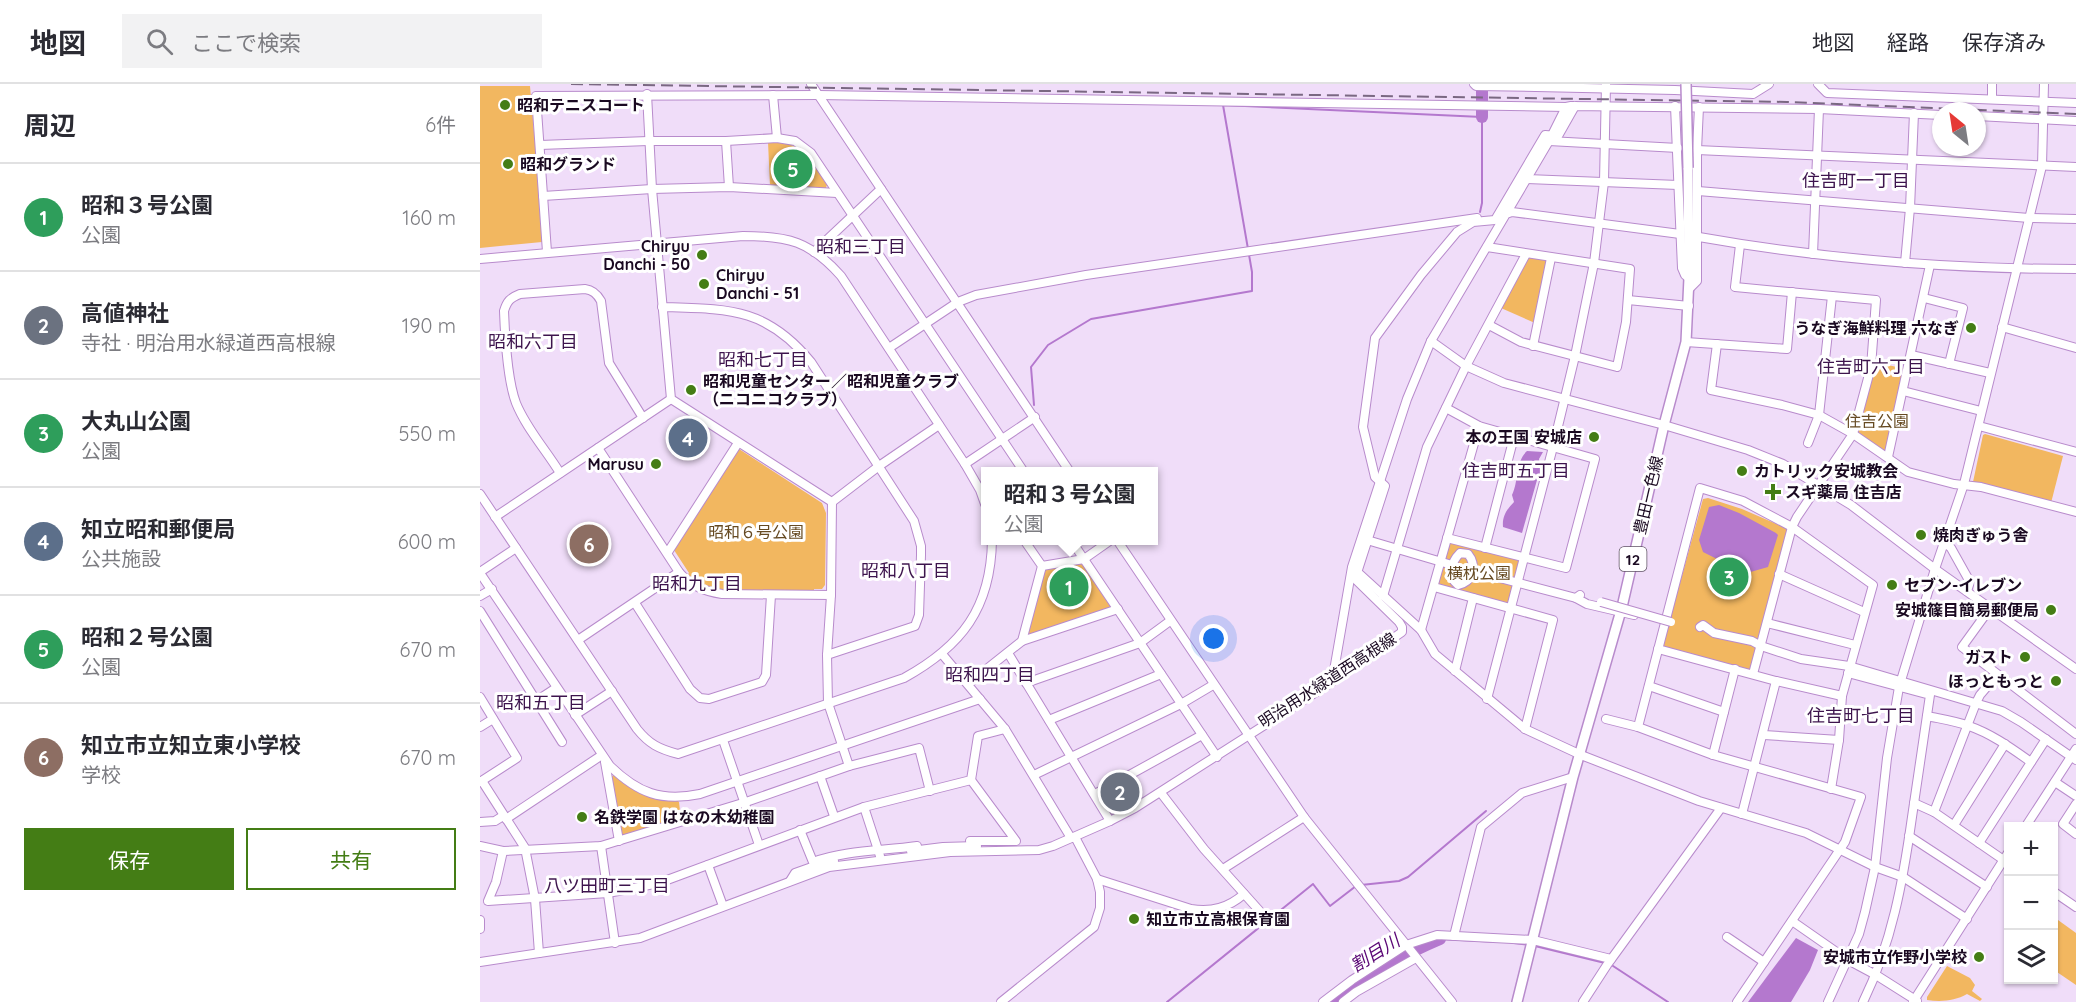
<!DOCTYPE html>
<html lang="ja">
<head>
<meta charset="utf-8">
<style>
	:root { --surface:#fff; --page:#f2f2f3; --text:#2b2b33; --muted:#7c7c81; --line:#e1e1e2; --accent:#447d15 }
	body { margin:0; font-family:Quicksand,"Noto Sans JP",sans-serif; background:var(--page); color:var(--text) }
	.controls { position:absolute; right:18px; bottom:18px; display:grid; overflow:hidden; border-radius:0px; box-shadow:0 2px 4px #0004 }
	.controls button { width:54px; height:54px; display:grid; place-items:center; padding:0; border:0; border-bottom:2px solid var(--line); background:var(--surface); color:var(--text); font:30px sans-serif }
	.compass { position:absolute; left:1452px; top:18px; width:54px; height:54px; border-radius:50%; background:var(--surface); box-shadow:0 2px 4px #0004; rotate:330deg }
	.you { position:absolute; left:734px; top:555px; width:21px; height:21px; margin:-15px; border:4px solid #fff; border-radius:50%; background:#1a73e8; box-shadow:0 0 0 9px #1a73e833 }
	.badge { display:grid; place-items:center; width:39px; height:39px; border-radius:50%; background:var(--accent); color:#fff; font-size:20px; font-weight:700 }
	.pin { position:absolute; translate:-50% -50%; border:3px solid #fff; box-shadow:0 2px 6px #0006 }
	.popup { position:absolute; left:501px; top:383px; width:177px; height:78px; box-sizing:border-box; display:grid; place-content:center; border-radius:0px; background:var(--surface); filter:drop-shadow(0 2px 4px #0005); font-size:20px; white-space:nowrap; color:var(--muted) }
	.popup b { font-size:22px; color:var(--text) }
	.popup::after { content:''; position:absolute; left:50%; top:100%; margin-left:-12px; border:12px solid transparent; border-top-color:var(--surface) }
	.list { margin:0; padding:0; list-style:none }
	h2 { display:flex; justify-content:space-between; align-items:center; height:78px; margin:0; padding:0 24px; font-size:26px }
	h2 small { font-size:20px; font-weight:400; color:var(--muted) }
	.list li { display:grid; grid-template-columns:39px 1fr auto; gap:18px; align-items:center; box-sizing:border-box; height:108px; padding:0 24px; border-top:2px solid var(--line) }
	.list b { display:block; font-size:22px; white-space:nowrap }
	.list p { margin:0; font-size:20px; white-space:nowrap; color:var(--muted) }
	.list em { font-size:20px; font-style:normal; color:var(--muted) }
	.actions { display:flex; gap:12px; padding:18px 24px }
	.actions a { flex:1; padding:14px 0; border:2px solid var(--accent); border-radius:0px; text-align:center; font-size:21px; color:var(--accent) }
	.actions .main { background:var(--accent); color:#fff }
	.icon { flex:none; width:33px; height:33px; fill:none; stroke:currentColor; stroke-width:2; stroke-linecap:round; stroke-linejoin:round }
	.map { position:relative; flex:none; width:1596px; height:918px; overflow:hidden }
	header { display:flex; align-items:center; gap:36px; box-sizing:border-box; height:84px; padding:0 30px; background:var(--surface); border-bottom:2px solid var(--line) }
	header strong { font-size:28px }
	nav { display:flex; gap:33px; margin-inline-start:auto; font-size:21px }
	.search { width:420px; height:54px; background:var(--page); display:flex; align-items:center; gap:15px; box-sizing:border-box; padding:0 21px; border-radius:0px; color:var(--muted); font-size:22px }
	main { display:flex }
	aside { flex:1; background:var(--surface) }
	.map>svg:first-child { display:block }
	.green { fill:#f2b760 }
	.water { fill:#b478ce }
	.lines { fill:none; stroke-linecap:round; stroke-linejoin:round }
	.stream { stroke:#b478ce; stroke-width:2 }
	.river { stroke:#b478ce; stroke-width:12 }
	.minor-casing { stroke:#b88bcc; stroke-width:10 }
	.major-casing { stroke:#b88bcc; stroke-width:12 }
	.minor { stroke:#fff; stroke-width:8 }
	.major { stroke:#fff; stroke-width:9 }
	.rail { stroke:#7a6882; stroke-width:2; stroke-dasharray:12 6; stroke-linecap:butt }
	.minor-bridge-casing { stroke:#b88bcc; stroke-width:10; stroke-linecap:butt }
	.major-bridge-casing { stroke:#b88bcc; stroke-width:12; stroke-linecap:butt }
	.minor-bridge { stroke:#fff; stroke-width:8 }
	.major-bridge { stroke:#fff; stroke-width:9 }
	.poi-dot { fill:#447d15; stroke:#fff; stroke-width:2 }
	.labels { text-anchor:middle; dominant-baseline:central; stroke-width:6; stroke-linejoin:round; paint-order:stroke }
	.shield { fill:#fff; stroke:#5f5364; stroke-width:1.5 }
	.shield-label { font-size:15px; font-weight:bold; fill:#1a0921 }
	.poi-label { font-size:16px; font-weight:bold; fill:#1a0921; stroke:#fff; text-anchor:start }
	.park-label { font-size:16px; fill:#664a22; stroke:#fff }
	.street-label { font-size:16px; fill:#1a0921; stroke:#fff }
	.neighbourhood-label { font-size:18px; fill:#3d144d; stroke:#fff }
	.water-label { font-size:18px; font-style:italic; fill:#5a0675; stroke:#fff }
</style>
</head>
<body>
<header>
<strong>地図</strong>
<div class="search"><svg class="icon" aria-label="search" viewBox="0 0 24 24"><circle cx="10" cy="10" r="6"/><path d="M15 15l6 6"/></svg>ここで検索</div>
<nav><a>地図</a><a>経路</a><a>保存済み</a></nav>
</header>
<main>
<aside>
<h2>周辺<small>6件</small></h2>
<ul class="list">
<li><span class="badge" style="background:#2e9e5b">1</span><div><b>昭和３号公園</b><p>公園</p></div><em>160 m</em></li>
<li><span class="badge" style="background:#6b7280">2</span><div><b>高値神社</b><p>寺社 · 明治用水緑道西高根線</p></div><em>190 m</em></li>
<li><span class="badge" style="background:#2e9e5b">3</span><div><b>大丸山公園</b><p>公園</p></div><em>550 m</em></li>
<li><span class="badge" style="background:#5c6f8a">4</span><div><b>知立昭和郵便局</b><p>公共施設</p></div><em>600 m</em></li>
<li><span class="badge" style="background:#2e9e5b">5</span><div><b>昭和２号公園</b><p>公園</p></div><em>670 m</em></li>
<li><span class="badge" style="background:#8d6e63">6</span><div><b>知立市立知立東小学校</b><p>学校</p></div><em>670 m</em></li>
</ul>
<div class="actions"><a class="main">保存</a><a>共有</a></div>
</aside>
<div class="map">
<svg width="1596" height="918" viewBox="0 0 1596 918">
	<rect width="100%" height="100%" fill="#f0ddf9"/>
	<!-- green -->
	<g class="green">
		<polygon points="0,2 50,2 54,48 59,49 62,158 0,164"/>
		<path d="M288,58C326,58 328,72 347,101L345,106L290,102Z"/>
		<polygon points="1050,173 1066,176 1067,178 1055,239 1021,224 1047,175"/>
		<polygon points="1394,278 1426,285 1406,370 1376,349"/>
		<polygon points="1505,350 1583,372 1571,419 1493,398 1503,351"/>
		<polygon points="259,365 342,419 346,429 345,501 342,505 334,505 334,509 243,507 227,505 206,492 209,489 194,466"/>
		<polygon points="1228,414 1262,425 1306,444 1309,448 1270,586 1184,563 1183,561 1223,415"/>
		<polygon points="970,458 1039,476 1040,479 1030,519 1027,520 959,502 957,499"/>
		<polygon points="602,478 631,520 629,525 551,552 547,548 563,486"/>
		<polygon points="134,691 162,710 197,716 199,718 201,736 142,753 131,693"/>
		<polygon points="1578,836 1596,849 1596,901 1574,886 1574,843"/>
		<path d="M1467,882L1490,894L1495,901L1492,907L1502,915L1500,917L1487,910C1475,917 1461,918 1447,916V913Z"/>
	</g>
	<!-- water -->
	<g class="water">
		<path d="M1047,367L1063,368L1059,375L1060,381L1063,380V385L1057,396L1042,449L1023,443C1022,432 1027,425 1034,418L1032,411C1039,397 1035,378 1047,367Z"/>
		<polygon points="1239,421 1259,429 1296,449 1298,451 1288,483 1260,491 1239,476 1223,468 1219,456 1229,423"/>
		<polygon points="1316,854 1338,866 1330,886 1311,918 1268,918"/>
	</g>
	<g class="lines">
		<!-- stream -->
		<g class="stream">
			<polyline points="554,321 551,283 568,261 611,235 772,207 772,188 743,21 1002,33 1002,119 1000,128"/>
			<polyline points="881,801 919,797 928,793 1006,727"/>
			<polyline points="960,855 1019,858"/>
			<polyline points="1034,859 1049,861"/>
			<polyline points="1055,862 1125,879"/>
			<polyline points="1130,880 1188,918"/>
			<polyline points="687,918 833,800 850,822 876,802"/>
		</g>
		<!-- river -->
		<g class="river">
			<polyline points="1002,0 1002,33"/>
			<path d="M852,918C884,893 922,871 960,855"/>
		</g>
		<defs>
			<g id="minor">
				<polyline points="331,0 590,388"/>
				<polyline points="994,0 996,2 1056,3"/>
				<polyline points="1056,0 1056,3 1195,6 1273,10 1289,0"/>
				<polyline points="1338,0 1347,9 1596,19"/>
				<polyline points="167,10 172,105 191,315 352,418"/>
				<polyline points="293,11 297,54"/>
				<polyline points="1512,15 1512,0"/>
				<polyline points="1195,22 1202,184 1205,191 1209,194"/>
				<polyline points="1497,32 1596,37"/>
				<polyline points="246,57 249,103"/>
				<polyline points="1069,57 1198,64"/>
				<polyline points="60,61 168,57 246,57 297,54 315,57 331,69 544,388"/>
				<polyline points="1217,66 1596,83"/>
				<polyline points="1047,95 1198,101"/>
				<polyline points="1218,107 1549,134 1596,135"/>
				<polyline points="63,112 172,105 249,103 357,109"/>
				<polyline points="1024,130 1026,130 1069,57 1086,23 1091,22 1339,25 1461,31"/>
				<path d="M1219,153C1343,175 1469,185 1596,185"/>
				<polyline points="1260,161 1255,203 1396,216 1391,283 1373,350 1317,433 1312,443 1273,590"/>
				<polyline points="1007,163 1150,185 1146,238 1137,283 1041,258 1009,241"/>
				<polyline points="67,168 56,12 339,11 1086,23"/>
				<polyline points="334,168 401,105"/>
				<polyline points="1333,170 1339,25"/>
				<path d="M0,175L263,152C308,152 330,157 361,192L485,380L500,406L505,420"/>
				<polyline points="1425,179 1430,124 1434,29"/>
				<polyline points="1209,205 1217,197 1217,66 1219,23"/>
				<polyline points="1444,214 1483,224 1469,280"/>
				<polyline points="1148,216 1209,222"/>
				<path d="M182,223C248,225 286,223 331,278L434,437L441,462V471L439,531L435,542L347,571"/>
				<polyline points="1522,243 1596,264"/>
				<polyline points="951,257 986,282 1024,299 1184,341 1268,366 1303,380 1371,421 1455,485 1596,585"/>
				<polyline points="1206,258 1307,265 1312,208"/>
				<polyline points="1237,260 1231,306 1302,321 1339,331 1373,350 1428,388 1474,400 1501,403 1596,428"/>
				<polyline points="1053,262 1071,174"/>
				<polyline points="409,264 478,218 496,211 606,191 997,134"/>
				<polyline points="1431,271 1510,289"/>
				<polyline points="1423,307 1501,327"/>
				<polyline points="966,324 999,342 1115,375 1086,484 967,454"/>
				<polyline points="1499,342 1596,368"/>
				<polyline points="1328,359 1339,331 1352,212"/>
				<path d="M118,364L199,488C211,502 224,507 242,510L351,511L347,571L348,619L369,682"/>
				<polyline points="1408,373 1450,181"/>
				<polyline points="485,380 555,333"/>
				<path d="M80,389C66,366 46,344 36,319C27,295 25,253 24,227C27,217 30,214 40,210L105,205C113,206 117,210 121,217L129,279L163,334"/>
				<path d="M0,410L157,645C169,660 179,665 198,670L424,594C482,562 511,524 512,456"/>
				<polyline points="352,418 399,382 459,341"/>
				<polyline points="15,433 191,315"/>
				<polyline points="591,456 737,673"/>
				<polyline points="637,456 824,733 972,918"/>
				<polyline points="887,456 972,481"/>
				<polyline points="1464,458 1471,464 1490,498 1487,507"/>
				<polyline points="1005,464 1034,353"/>
				<polyline points="188,468 258,359"/>
				<path d="M980,469L988,470C997,481 993,498 978,501C967,493 971,478 980,469Z"/>
				<polyline points="562,482 604,475 631,456"/>
				<polyline points="874,485 941,546 955,570 1045,645 1101,671 1219,717 1326,749 1395,783 1423,793 1487,835"/>
				<polyline points="993,487 1096,514 1100,511"/>
				<polyline points="0,488 36,464"/>
				<path d="M0,489L130,682C158,709 181,718 220,710L500,615"/>
				<polyline points="1299,490 1384,528"/>
				<polyline points="954,503 1073,536 1045,645"/>
				<polyline points="351,511 352,418"/>
				<polyline points="0,512 12,505"/>
				<polyline points="903,512 947,363 986,282 1046,170"/>
				<polyline points="1096,514 1107,520 1154,531"/>
				<polyline points="155,519 210,605 220,614 229,615 282,598 286,591 291,511"/>
				<polyline points="1511,523 1482,563 1596,650"/>
				<polyline points="0,527 82,658"/>
				<polyline points="1287,539 1375,561"/>
				<polyline points="1220,543 1223,541 1234,549 1272,557 1281,562 1321,575 1369,582 1522,627 1541,638 1596,676"/>
				<polyline points="941,546 999,342"/>
				<polyline points="98,556 199,488"/>
				<polyline points="542,557 638,525"/>
				<polyline points="1178,565 1296,597 1362,612"/>
				<polyline points="528,569 630,737"/>
				<polyline points="462,570 525,645 591,754"/>
				<polyline points="975,587 993,514"/>
				<path d="M1368,589L1450,611C1444,652 1438,692 1432,733C1423,797 1412,859 1383,918"/>
				<polyline points="850,594 883,573 889,571 922,548 922,543 919,538 875,495 905,402 895,393 883,343 895,254 941,191 977,148 993,138 1015,136 1065,51 1078,52 1095,22"/>
				<polyline points="546,599 660,559 690,537"/>
				<polyline points="488,600 542,557 562,482 544,456"/>
				<polyline points="1169,602 1244,628"/>
				<polyline points="0,613 37,674 0,698"/>
				<polyline points="1007,615 1073,363 1095,272 1114,179 1124,98 1126,0"/>
				<polyline points="56,617 76,604"/>
				<polyline points="95,631 132,607"/>
				<path d="M1447,632C1461,635 1476,637 1489,642C1512,650 1531,664 1551,678"/>
				<polyline points="1126,635 1158,643 1233,671 1381,713 1365,758 1257,918"/>
				<polyline points="569,636 681,590"/>
				<polyline points="0,643 13,635"/>
				<polyline points="1158,643 1220,404 1263,417 1312,443 1393,501 1362,612 1359,656 1351,705"/>
				<polyline points="1284,651 1359,656"/>
				<polyline points="243,656 279,761"/>
				<polyline points="1233,671 1255,585"/>
				<polyline points="125,678 139,757"/>
				<polyline points="554,691 701,620 733,601"/>
				<polyline points="340,692 354,732"/>
				<polyline points="2,697 45,764 55,815 59,869"/>
				<polyline points="1575,698 1596,712"/>
				<polyline points="681,709 724,765 785,833"/>
				<polyline points="615,710 722,651"/>
				<polyline points="1434,719 1454,728 1528,779"/>
				<polyline points="1596,720 1583,740 1596,750"/>
				<polyline points="384,723 400,772"/>
				<polyline points="1454,728 1496,619 1500,611 1517,591"/>
				<polyline points="1262,730 1296,597"/>
				<polyline points="26,735 122,671"/>
				<polyline points="0,738 15,737 23,732"/>
				<polyline points="1474,741 1525,660"/>
				<polyline points="1546,742 1596,665"/>
				<path d="M320,746L333,778C366,766 402,767 437,762"/>
				<polyline points="1429,752 1507,803"/>
				<polyline points="490,757 536,757 491,696"/>
				<polyline points="1499,759 1566,655"/>
				<polyline points="0,762 23,767 121,762 266,718 369,682 439,664 450,707"/>
				<polyline points="121,762 135,859"/>
				<polyline points="23,767 16,798 8,817 128,809 179,799 384,723 491,696 498,652 525,645"/>
				<polyline points="431,767 463,763 497,762"/>
				<polyline points="228,781 243,822"/>
				<polyline points="743,785 824,733"/>
				<path d="M617,795L711,825C732,828 748,824 764,810"/>
				<polyline points="310,797 315,789 346,778 354,777"/>
				<polyline points="1574,808 1596,823"/>
				<polyline points="0,836 0,845"/>
				<polyline points="1312,837 1368,876 1396,891 1437,917"/>
				<polyline points="974,852 1001,743 1042,709 1093,693"/>
				<polyline points="1247,853 1284,878"/>
				<polyline points="0,878 160,854 349,783 470,768 559,766 573,762 630,737 655,724 852,598 872,483 927,315 951,257 1026,130 1032,128 1200,150"/>
				<polyline points="521,918 614,843 620,824 620,808 617,795 595,753"/>
				<polyline points="843,918 872,896 926,861 957,851 1053,856 1131,875"/>
				<polyline points="863,918 876,908 936,874"/>
				<polyline points="1103,918 1127,881 1241,724"/>
				<polyline points="1348,918 1379,850 1385,828 1395,783 1407,674 1419,603 1455,485 1484,400 1562,82 1564,0"/>
				<polyline points="1433,918 1528,769"/>
			</g>
			<polyline id="major" points="1037,918 1093,693 1142,523 1184,341 1206,258 1209,194 1208,84"/>
		</defs>
		<!-- minor casing -->
		<use href="#minor" class="minor-casing"/>
		<!-- major casing -->
		<use href="#major" class="major-casing"/>
		<!-- minor -->
		<use href="#minor" class="minor"/>
		<!-- major -->
		<use href="#major" class="major"/>
		<!-- rail -->
		<polyline class="rail" points="91,0 1307,18 1596,30"/>
		<defs>
			<polyline id="minor-bridge" points="1121,518 1191,538"/>
			<polyline id="major-bridge" points="1206,0 1208,84"/>
		</defs>
		<!-- minor-bridge casing -->
		<use href="#minor-bridge" class="minor-bridge-casing"/>
		<!-- major-bridge casing -->
		<use href="#major-bridge" class="major-bridge-casing"/>
		<!-- minor-bridge -->
		<use href="#minor-bridge" class="minor-bridge"/>
		<!-- major-bridge -->
		<use href="#major-bridge" class="major-bridge"/>
	</g>
	<!-- markers -->
	<g class="poi-dot">
		<circle cx="25" cy="21" r="6"/>
		<circle cx="28" cy="80" r="6"/>
		<circle cx="222" cy="171" r="6"/>
		<circle cx="224" cy="200" r="6"/>
		<circle cx="1491" cy="244" r="6"/>
		<circle cx="211" cy="306" r="6"/>
		<circle cx="1114" cy="353" r="6"/>
		<circle cx="176" cy="380" r="6"/>
		<circle cx="1262" cy="387" r="6"/>
		<path d="M1290 399h6v6h6v6h-6v6h-6v-6h-6v-6h6z"/>
		<circle cx="1441" cy="451" r="6"/>
		<circle cx="1412" cy="501" r="6"/>
		<circle cx="1571" cy="526" r="6"/>
		<circle cx="1545" cy="573" r="6"/>
		<circle cx="1576" cy="597" r="6"/>
		<circle cx="102" cy="733" r="6"/>
		<circle cx="654" cy="835" r="6"/>
		<circle cx="1499" cy="873" r="6"/>
	</g>
	<g class="labels">
		<!-- shield labels -->
		<rect class="shield" x="1139.5" y="463" width="27" height="24" rx="4.5"/>
		<g class="shield-label">
			<text x="1153" y="475">12</text>
		</g>
		<!-- poi labels -->
		<g class="poi-label">
			<text x="37" y="21">昭和テニスコート</text>
			<text x="40" y="80">昭和グランド</text>
			<text x="210" y="162" text-anchor="end">Chiryu<tspan x="210" dy="18">Danchi - 50</tspan></text>
			<text x="236" y="191">Chiryu<tspan x="236" dy="18">Danchi - 51</tspan></text>
			<text x="1479" y="244" text-anchor="end">うなぎ海鮮料理 六なぎ</text>
			<text x="223" y="297">昭和児童センター／昭和児童クラブ<tspan x="223" dy="18">（ニコニコクラブ）</tspan></text>
			<text x="1102" y="353" text-anchor="end">本の王国 安城店</text>
			<text x="164" y="380" text-anchor="end">Marusu</text>
			<text x="1274" y="387">カトリック安城教会</text>
			<text x="1305" y="408">スギ薬局 住吉店</text>
			<text x="1453" y="451">焼肉ぎゅう舎</text>
			<text x="1424" y="501">セブン-イレブン</text>
			<text x="1559" y="526" text-anchor="end">安城篠目簡易郵便局</text>
			<text x="1533" y="573" text-anchor="end">ガスト</text>
			<text x="1564" y="597" text-anchor="end">ほっともっと</text>
			<text x="114" y="733">名鉄学園 はなの木幼稚園</text>
			<text x="666" y="835">知立市立高根保育園</text>
			<text x="1487" y="873" text-anchor="end">安城市立作野小学校</text>
		</g>
		<!-- park labels -->
		<g class="park-label">
			<text x="1397" y="337">住吉公園</text>
			<text x="276" y="448">昭和６号公園</text>
			<text x="999" y="489">横枕公園</text>
		</g>
		<!-- street labels -->
		<g class="street-label">
			<text transform="translate(1168 411) rotate(-77)">豊田一色線</text>
			<text transform="translate(847 596) rotate(-33)">明治用水緑道西高根線</text>
		</g>
		<!-- neighbourhood labels -->
		<g class="neighbourhood-label">
			<text x="1376" y="96">住吉町一丁目</text>
			<text x="381" y="162">昭和三丁目</text>
			<text x="53" y="257">昭和六丁目</text>
			<text x="283" y="275">昭和七丁目</text>
			<text x="1391" y="282">住吉町六丁目</text>
			<text x="1036" y="386">住吉町五丁目</text>
			<text x="426" y="486">昭和八丁目</text>
			<text x="217" y="499">昭和九丁目</text>
			<text x="510" y="590">昭和四丁目</text>
			<text x="61" y="618">昭和五丁目</text>
			<text x="1381" y="631">住吉町七丁目</text>
			<text x="127" y="801">八ツ田町三丁目</text>
		</g>
		<!-- water labels -->
		<g class="water-label">
			<text transform="translate(895 869) rotate(-32)">割目川</text>
		</g>
	</g>
</svg>
<div class="controls">
<button>+</button>
<button>−</button>
<button><svg class="icon" aria-label="layers" viewBox="0 0 24 24"><path d="M12 4l9 5-9 5-9-5zM3 14l9 5 9-5"/></svg></button>
</div>
<svg class="compass" viewBox="-18 -18 36 36"><path d="M0-13l5 13h-10z" fill="#e53935"/><path d="M0 13l5-13h-10z" fill="#7c7c81"/></svg>
<div class="you"></div>
<div class="pin badge" style="left:589px;top:503px;background:#2e9e5b">1</div>
<div class="popup"><b>昭和３号公園</b>公園</div>
<div class="pin badge" style="left:640px;top:708px;background:#6b7280">2</div>
<div class="pin badge" style="left:1249px;top:493px;background:#2e9e5b">3</div>
<div class="pin badge" style="left:208px;top:354px;background:#5c6f8a">4</div>
<div class="pin badge" style="left:313px;top:85px;background:#2e9e5b">5</div>
<div class="pin badge" style="left:109px;top:460px;background:#8d6e63">6</div>
</div>
</main>
</body>
</html>
